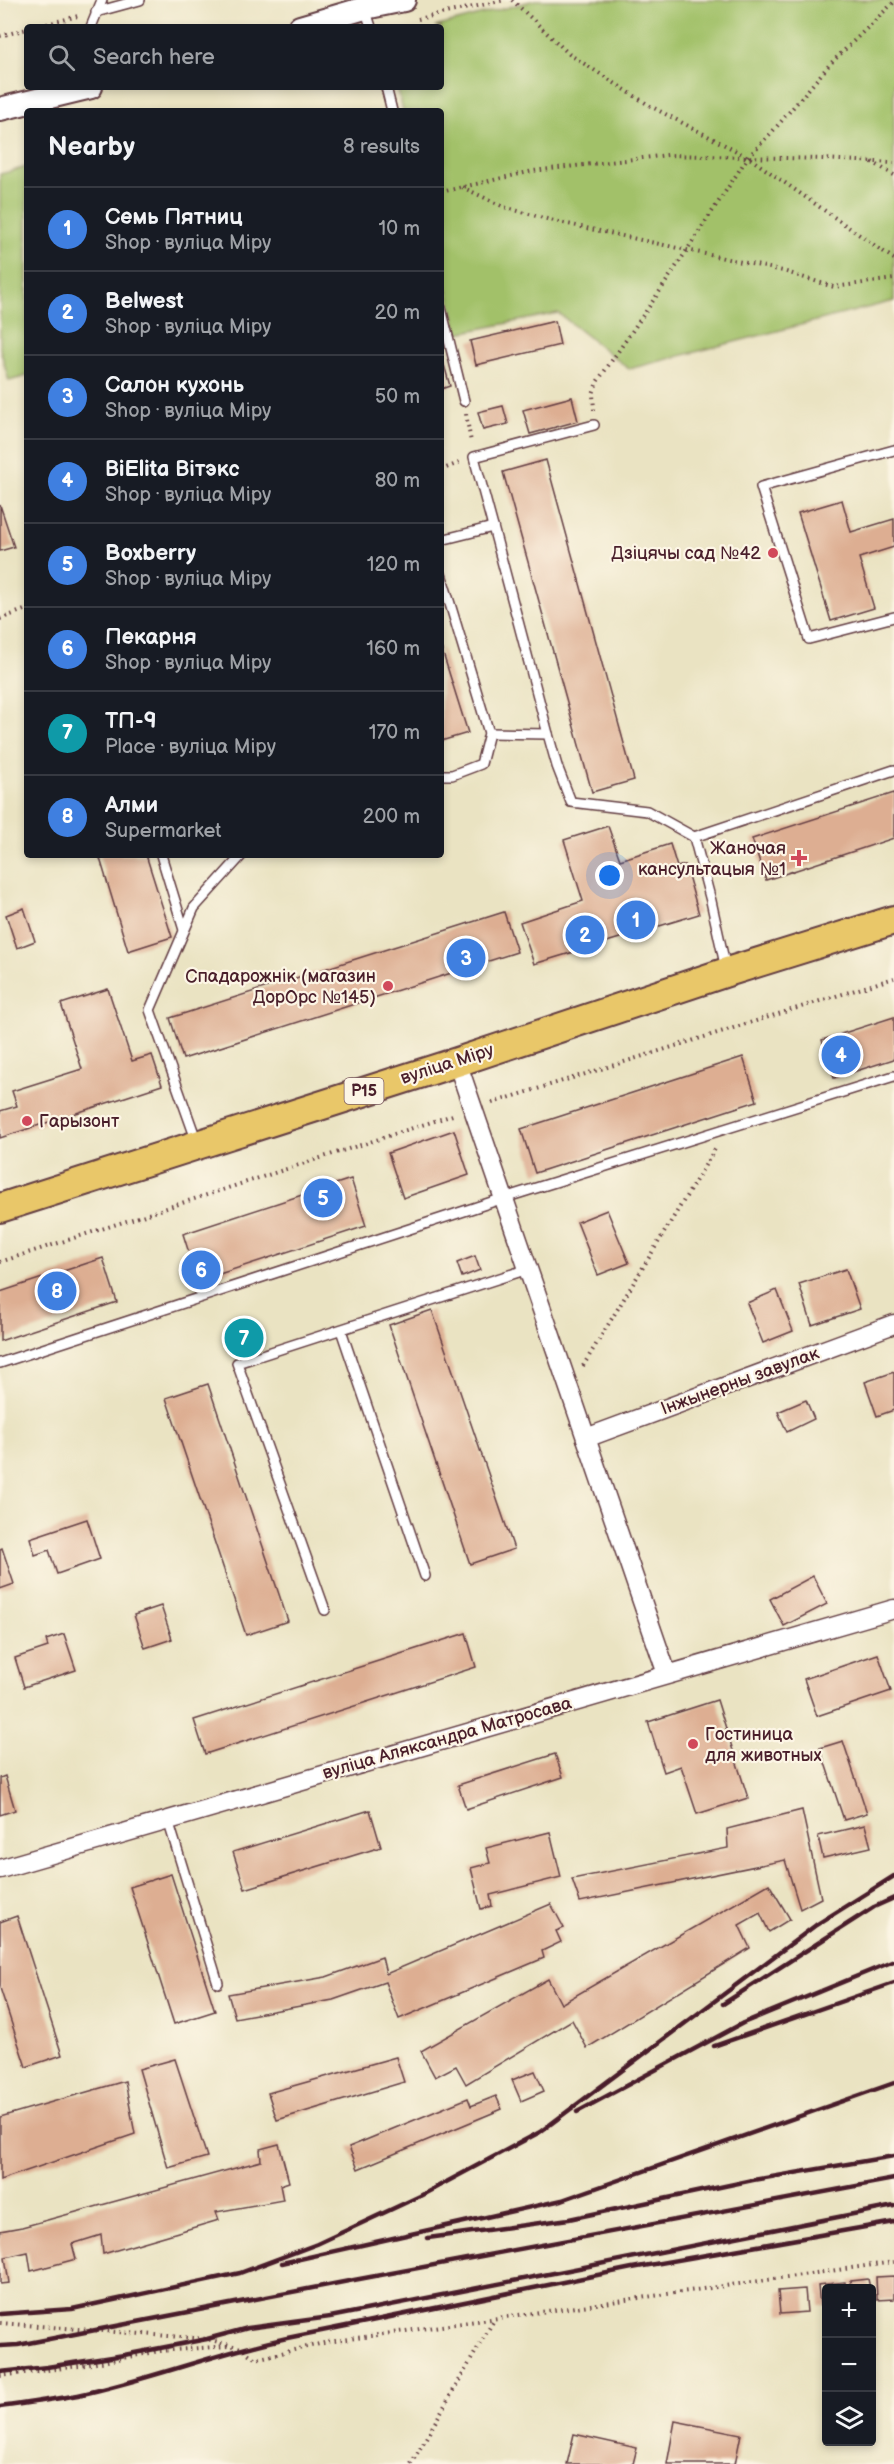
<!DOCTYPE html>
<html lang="en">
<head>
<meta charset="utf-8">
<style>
	:root { --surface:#171b24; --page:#242831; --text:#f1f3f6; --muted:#9ea1a6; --line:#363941; --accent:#0b8043 }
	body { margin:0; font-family:"Balsamiq Sans",sans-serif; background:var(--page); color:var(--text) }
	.controls { position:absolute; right:18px; bottom:18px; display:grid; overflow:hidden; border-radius:6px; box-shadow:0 3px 9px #0003 }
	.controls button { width:54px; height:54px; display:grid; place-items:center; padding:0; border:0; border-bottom:2px solid var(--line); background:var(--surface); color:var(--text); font:30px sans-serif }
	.you { position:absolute; left:610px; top:876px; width:21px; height:21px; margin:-15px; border:4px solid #fff; border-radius:50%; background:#1a73e8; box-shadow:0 0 0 9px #1a73e833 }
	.badge { display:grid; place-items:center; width:39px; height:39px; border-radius:50%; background:var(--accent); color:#fff; font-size:20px; font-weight:700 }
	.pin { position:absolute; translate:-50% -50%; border:3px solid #fff; box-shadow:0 2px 6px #0006 }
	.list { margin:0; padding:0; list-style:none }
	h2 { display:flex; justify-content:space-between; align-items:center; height:78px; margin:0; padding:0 24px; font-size:26px }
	h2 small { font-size:20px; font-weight:400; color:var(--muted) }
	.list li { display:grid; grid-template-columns:39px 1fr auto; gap:18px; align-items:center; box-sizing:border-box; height:84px; padding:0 24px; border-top:2px solid var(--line) }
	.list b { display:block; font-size:22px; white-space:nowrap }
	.list p { margin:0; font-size:20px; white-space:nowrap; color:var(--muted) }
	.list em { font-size:20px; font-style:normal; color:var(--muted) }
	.icon { flex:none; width:33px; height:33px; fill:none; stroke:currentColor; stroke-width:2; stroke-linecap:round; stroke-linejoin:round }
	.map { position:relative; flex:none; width:894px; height:2464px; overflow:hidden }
	.search { position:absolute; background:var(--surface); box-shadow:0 3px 9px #0003; left:24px; top:24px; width:420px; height:66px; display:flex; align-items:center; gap:15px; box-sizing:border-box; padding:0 21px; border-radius:6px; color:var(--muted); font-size:22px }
	.panel { position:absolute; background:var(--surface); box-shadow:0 3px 9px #0003; left:24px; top:108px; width:420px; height:750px; border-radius:6px }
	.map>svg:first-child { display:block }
	.green { fill:#a2c169; stroke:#76704a; stroke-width:1.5 }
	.building { fill:#ddae92 }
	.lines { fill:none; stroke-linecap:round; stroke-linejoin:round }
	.service-casing { stroke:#623c42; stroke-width:12 }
	.minor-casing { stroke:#623c42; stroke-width:21 }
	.tertiary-casing { stroke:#623c42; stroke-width:26 }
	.primary-casing { stroke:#623c42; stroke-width:32 }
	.path { stroke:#623c42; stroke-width:4; stroke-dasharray:1.5 4.5; stroke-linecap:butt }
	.service { stroke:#fff; stroke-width:9 }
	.minor { stroke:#fff; stroke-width:18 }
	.tertiary { stroke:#fff; stroke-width:22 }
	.primary { stroke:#e9c769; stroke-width:28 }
	.rail { stroke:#4a1f2b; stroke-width:4.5 }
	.poi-dot { fill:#d1495b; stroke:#fcf5e5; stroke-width:2 }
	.labels { text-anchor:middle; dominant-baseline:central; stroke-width:4.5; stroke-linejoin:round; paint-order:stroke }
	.shield { fill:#fcf5e5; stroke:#7f5f63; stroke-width:1.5 }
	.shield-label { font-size:16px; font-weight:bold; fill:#4a1f2b }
	.poi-label { font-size:18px; fill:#4a1f2b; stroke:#fcf5e5; text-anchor:end }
	.street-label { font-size:18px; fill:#4a1f2b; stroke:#fcf5e5 }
</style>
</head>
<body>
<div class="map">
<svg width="894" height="2464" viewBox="0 0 894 2464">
	<rect width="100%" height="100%" fill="#fcf5e5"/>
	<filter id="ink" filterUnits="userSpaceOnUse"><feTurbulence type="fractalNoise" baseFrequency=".0167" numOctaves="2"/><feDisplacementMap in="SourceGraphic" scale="12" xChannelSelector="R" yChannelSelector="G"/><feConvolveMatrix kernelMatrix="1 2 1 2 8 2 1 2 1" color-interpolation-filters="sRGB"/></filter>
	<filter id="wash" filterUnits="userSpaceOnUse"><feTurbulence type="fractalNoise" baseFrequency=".008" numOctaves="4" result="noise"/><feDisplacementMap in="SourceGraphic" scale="24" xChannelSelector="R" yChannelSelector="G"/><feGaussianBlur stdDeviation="1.35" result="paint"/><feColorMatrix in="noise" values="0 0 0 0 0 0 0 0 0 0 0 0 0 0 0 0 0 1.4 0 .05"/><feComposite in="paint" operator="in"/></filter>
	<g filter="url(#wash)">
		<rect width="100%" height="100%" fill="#eae3c2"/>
		<!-- green -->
		<g class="green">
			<polygon points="535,0 894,0 894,301 629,369 558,313 458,333 441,265 441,111 403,111 397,87 441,87 441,27 435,27"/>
			<polygon points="27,167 27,376 9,381 0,349 0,174"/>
		</g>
		<g id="blocks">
			<!-- building -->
			<g class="building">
				<polygon points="555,321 560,345 476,365 470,341"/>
				<polygon points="441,354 450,386 441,389"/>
				<polygon points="572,397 578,421 530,434 523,410"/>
				<polygon points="503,406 508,424 483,430 478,412"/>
				<polygon points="546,460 634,780 592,792 503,472"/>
				<polygon points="842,500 851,532 894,519 894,547 859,558 874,608 831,621 798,513"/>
				<polygon points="0,505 14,547 0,551"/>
				<polygon points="441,647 468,733 441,741"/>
				<polygon points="894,793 894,838 766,880 752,839"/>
				<polygon points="608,826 620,860 670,844 677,867 685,865 699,914 534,964 520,922 583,901 564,840"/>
				<polygon points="99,855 146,855 172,937 128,951"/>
				<polygon points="24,908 35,941 17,948 6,915"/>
				<polygon points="504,912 517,952 183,1059 170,1018"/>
				<polygon points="108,989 132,1061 152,1055 162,1085 0,1138 0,1111 17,1106 12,1091 82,1069 61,1004"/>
				<polygon points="894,1017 894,1059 834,1078 822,1040"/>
				<polygon points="743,1057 757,1101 535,1173 521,1129"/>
				<polygon points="454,1130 469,1175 403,1198 388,1153"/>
				<polygon points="351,1179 366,1226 198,1281 183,1234"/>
				<polygon points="607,1210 629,1263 598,1275 577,1222"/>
				<polygon points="475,1256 480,1270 462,1277 457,1263"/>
				<polygon points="103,1258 117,1302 0,1341 0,1292"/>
				<polygon points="846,1269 860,1309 812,1325 799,1284"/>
				<polygon points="777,1290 793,1331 763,1343 747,1303"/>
				<polygon points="432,1310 514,1549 470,1564 389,1325"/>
				<polygon points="255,1325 261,1342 234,1352 228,1334"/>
				<polygon points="894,1372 894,1410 877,1416 865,1382"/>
				<polygon points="208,1384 288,1621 246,1635 166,1398"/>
				<polygon points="806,1400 814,1419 787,1432 778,1412"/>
				<polygon points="87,1519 100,1559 57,1574 49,1550 35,1555 30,1538"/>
				<polygon points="2,1548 14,1584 0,1589 0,1549"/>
				<polygon points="813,1576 827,1604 784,1626 770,1599"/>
				<polygon points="161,1606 172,1639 145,1648 134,1615"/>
				<polygon points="466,1633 476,1667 205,1754 194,1720"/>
				<polygon points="64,1634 76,1670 24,1687 15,1658 48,1647 46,1640"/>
				<polygon points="878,1654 891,1691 817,1716 804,1679"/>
				<polygon points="717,1700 748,1798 697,1814 681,1766 664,1772 648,1722"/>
				<polygon points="843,1741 867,1813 844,1820 820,1748"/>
				<polygon points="555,1754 563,1777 466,1809 458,1785"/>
				<polygon points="5,1776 15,1810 0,1815 0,1778"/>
				<polygon points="370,1810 381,1847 245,1889 233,1852"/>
				<polygon points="802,1810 821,1898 800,1909 785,1860 580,1902 572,1879 728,1848 727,1829"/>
				<polygon points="865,1825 871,1847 823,1858 818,1836"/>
				<polygon points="550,1832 561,1877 490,1895 492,1906 481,1909 471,1868 490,1863 486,1848"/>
				<polygon points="171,1874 215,2011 174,2024 130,1887"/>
				<polygon points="769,1884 790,1919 769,1932 760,1913 739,1925 750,1948 587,2048 572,2020 466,2084 456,2066 435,2077 421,2051 548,1979 561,2004"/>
				<polygon points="551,1904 564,1928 556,1931 561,1942 542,1951 544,1958 399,2019 385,1982 333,2000 235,2018 228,1994 326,1977 382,1957 386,1974"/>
				<polygon points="17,1916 62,2055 26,2067 0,1988 0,1922"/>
				<polygon points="396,2057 404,2082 277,2120 268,2093"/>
				<polygon points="175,2059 207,2157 168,2168 139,2069"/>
				<polygon points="535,2071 544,2091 521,2101 512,2080"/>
				<polygon points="125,2081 135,2134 0,2180 0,2117"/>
				<polygon points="496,2096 502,2109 358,2169 349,2147 468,2098 471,2106"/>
				<polygon points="279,2144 289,2182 280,2185 283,2200 216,2212 219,2220 103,2254 101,2235 72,2244 76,2259 31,2271 28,2252 5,2257 9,2283 0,2284 0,2231 22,2227 261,2161 260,2149"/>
				<polygon points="894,2276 894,2299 877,2300 876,2277"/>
				<polygon points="868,2279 870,2288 851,2288 850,2281"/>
				<polygon points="845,2282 846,2288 826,2288 826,2306 820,2306 818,2285"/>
				<polygon points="805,2289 807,2312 780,2314 778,2291"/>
				<polygon points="675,2421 741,2434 735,2464 667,2464"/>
				<polygon points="574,2434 637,2448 633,2464 567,2464"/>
			</g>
		</g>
	</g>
	<g filter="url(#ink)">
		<use href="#blocks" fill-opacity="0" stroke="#623c42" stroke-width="1.5"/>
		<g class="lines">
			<defs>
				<g id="service">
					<polyline points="365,8 371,27"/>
					<polyline points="96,12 140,0"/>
					<polyline points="91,27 102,0"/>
					<polyline points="386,87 392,111"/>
					<polyline points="441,308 464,401"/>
					<polyline points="894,450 761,487 809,639 894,617"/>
					<polyline points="493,527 474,457 594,425"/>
					<polyline points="441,540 493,527 548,734"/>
					<polyline points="441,574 489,733 481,764 452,775 441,775"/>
					<polyline points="489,733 548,734 557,766 571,802 647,811 694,837"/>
					<polyline points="161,855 184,930"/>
					<polyline points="726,969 711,901 694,837 894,770"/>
					<polyline points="197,1142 150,1010 194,908 242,855"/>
					<polyline points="341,1330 425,1576"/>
					<polyline points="0,1363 504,1198 894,1076"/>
					<polyline points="325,1610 237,1363 528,1269"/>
					<polyline points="168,1820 218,1983"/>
				</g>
				<g id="minor">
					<polyline points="457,1062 667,1674"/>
					<polyline points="586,1438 894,1324"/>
					<polyline points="0,1869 894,1609"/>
				</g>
				<g id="tertiary">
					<polyline points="300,27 365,8 404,0"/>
					<polyline points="0,109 91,87"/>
				</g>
				<polyline id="primary" points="0,1208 457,1062 727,972 894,920"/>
			</defs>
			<!-- service casing -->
			<use href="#service" class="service-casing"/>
			<!-- minor casing -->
			<use href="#minor" class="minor-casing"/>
			<!-- tertiary casing -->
			<use href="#tertiary" class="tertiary-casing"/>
			<!-- primary casing -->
			<use href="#primary" class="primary-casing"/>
			<!-- path -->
			<g class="path">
				<polyline points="512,0 569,54 652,107 748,157 894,259"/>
				<polyline points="418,19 505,0"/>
				<polyline points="35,27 78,16"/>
				<polyline points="0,36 27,29"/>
				<polyline points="872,162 894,175"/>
				<polyline points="462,187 504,207 554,221 783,271 834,287 894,279"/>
				<polyline points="441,192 533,171 668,155 823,159 894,163"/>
				<polyline points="594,410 593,394 597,382 664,285 748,157 773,131 830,64 894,2"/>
				<polyline points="466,414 471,442"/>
				<polyline points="441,470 461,462"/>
				<polyline points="0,619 27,609"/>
				<polyline points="492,1103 894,978"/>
				<polyline points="0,1262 456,1114"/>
				<polyline points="583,1366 715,1149"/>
				<polyline points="0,2323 207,2339 241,2348 256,2359 328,2342 894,2262"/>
				<polyline points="0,2376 80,2366 160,2351 228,2346"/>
				<polyline points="411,2464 494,2320"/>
			</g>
			<!-- service -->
			<use href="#service" class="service"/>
			<!-- minor -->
			<use href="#minor" class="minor"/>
			<!-- tertiary -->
			<use href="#tertiary" class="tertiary"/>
			<!-- primary -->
			<use href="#primary" class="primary"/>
			<!-- rail -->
			<g class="rail">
				<polyline points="723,2004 874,1907 894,1898"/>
				<polyline points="714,2046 894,1983"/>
				<polyline points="577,2112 743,2023 894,1961"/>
				<polyline points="428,2238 569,2219 753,2180 894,2156"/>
				<polyline points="282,2263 562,2200 894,2083"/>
				<polyline points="0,2314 72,2309 240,2273 317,2244 420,2196 540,2132 816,1925 894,1876"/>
				<polyline points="0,2346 18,2345 354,2280 894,2179"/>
				<polyline points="0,2372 47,2367 124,2355 207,2339 248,2328 330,2317 894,2206"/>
				<path d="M0,2407C26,2403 52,2400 78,2395C149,2380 216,2353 287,2338L632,2268L894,2222"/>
			</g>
		</g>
	</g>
	<!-- markers -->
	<g class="poi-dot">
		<circle cx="773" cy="553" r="6"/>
		<path d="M796 849h6v6h6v6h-6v6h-6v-6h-6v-6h6z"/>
		<circle cx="388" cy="986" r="6"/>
		<circle cx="27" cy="1121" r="6"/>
		<circle cx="693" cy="1744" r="6"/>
	</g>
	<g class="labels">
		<!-- shield labels -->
		<rect class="shield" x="344.5" y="1078" width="39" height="26" rx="4.5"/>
		<g class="shield-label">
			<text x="364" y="1091">Р15</text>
		</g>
		<!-- poi labels -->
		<g class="poi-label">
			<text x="761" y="553">Дзіцячы сад №42</text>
			<text x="786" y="848">Жаночая<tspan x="786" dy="21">кансультацыя №1</tspan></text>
			<text x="376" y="976">Спадарожнік (магазин<tspan x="376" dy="21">ДорОрс №145)</tspan></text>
			<text x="39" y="1121" text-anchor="start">Гарызонт</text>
			<text x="705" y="1734" text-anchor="start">Гостиница<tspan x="705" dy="21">для животных</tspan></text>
		</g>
		<!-- street labels -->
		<g class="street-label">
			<text transform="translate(447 1064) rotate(-18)">вуліца Міру</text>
			<text transform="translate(740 1381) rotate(-20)">Інжынерны завулак</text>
			<text transform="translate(447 1738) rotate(-16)">вуліца Аляксандра Матросава</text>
		</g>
	</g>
</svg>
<div class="controls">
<button>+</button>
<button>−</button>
<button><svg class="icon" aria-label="layers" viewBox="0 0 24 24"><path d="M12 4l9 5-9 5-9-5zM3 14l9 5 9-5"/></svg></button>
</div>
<div class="you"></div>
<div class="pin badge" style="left:636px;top:920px;background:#3f7fe0">1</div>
<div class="pin badge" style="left:585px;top:935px;background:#3f7fe0">2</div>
<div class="pin badge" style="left:466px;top:958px;background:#3f7fe0">3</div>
<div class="pin badge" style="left:841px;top:1055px;background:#3f7fe0">4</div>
<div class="pin badge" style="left:323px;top:1198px;background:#3f7fe0">5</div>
<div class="pin badge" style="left:201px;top:1270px;background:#3f7fe0">6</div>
<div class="pin badge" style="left:244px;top:1338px;background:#0f9aa8">7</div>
<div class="pin badge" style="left:57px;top:1291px;background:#3f7fe0">8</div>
<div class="search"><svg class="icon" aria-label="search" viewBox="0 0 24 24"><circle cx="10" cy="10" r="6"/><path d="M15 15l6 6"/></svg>Search here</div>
<section class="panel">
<h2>Nearby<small>8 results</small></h2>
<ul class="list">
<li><span class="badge" style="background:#3f7fe0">1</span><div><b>Семь Пятниц</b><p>Shop · вуліца Міру</p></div><em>10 m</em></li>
<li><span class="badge" style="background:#3f7fe0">2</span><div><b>Belwest</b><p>Shop · вуліца Міру</p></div><em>20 m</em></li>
<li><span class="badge" style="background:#3f7fe0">3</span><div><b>Салон кухонь</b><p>Shop · вуліца Міру</p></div><em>50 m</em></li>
<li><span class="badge" style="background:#3f7fe0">4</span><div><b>ВiElita Вітэкс</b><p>Shop · вуліца Міру</p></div><em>80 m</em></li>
<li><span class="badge" style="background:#3f7fe0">5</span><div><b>Boxberry</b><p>Shop · вуліца Міру</p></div><em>120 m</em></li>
<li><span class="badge" style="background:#3f7fe0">6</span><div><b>Пекарня</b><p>Shop · вуліца Міру</p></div><em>160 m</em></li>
<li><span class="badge" style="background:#0f9aa8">7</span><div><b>ТП-9</b><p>Place · вуліца Міру</p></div><em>170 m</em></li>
<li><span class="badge" style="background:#3f7fe0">8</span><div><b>Алми</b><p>Supermarket</p></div><em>200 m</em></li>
</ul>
</section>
</div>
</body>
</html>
